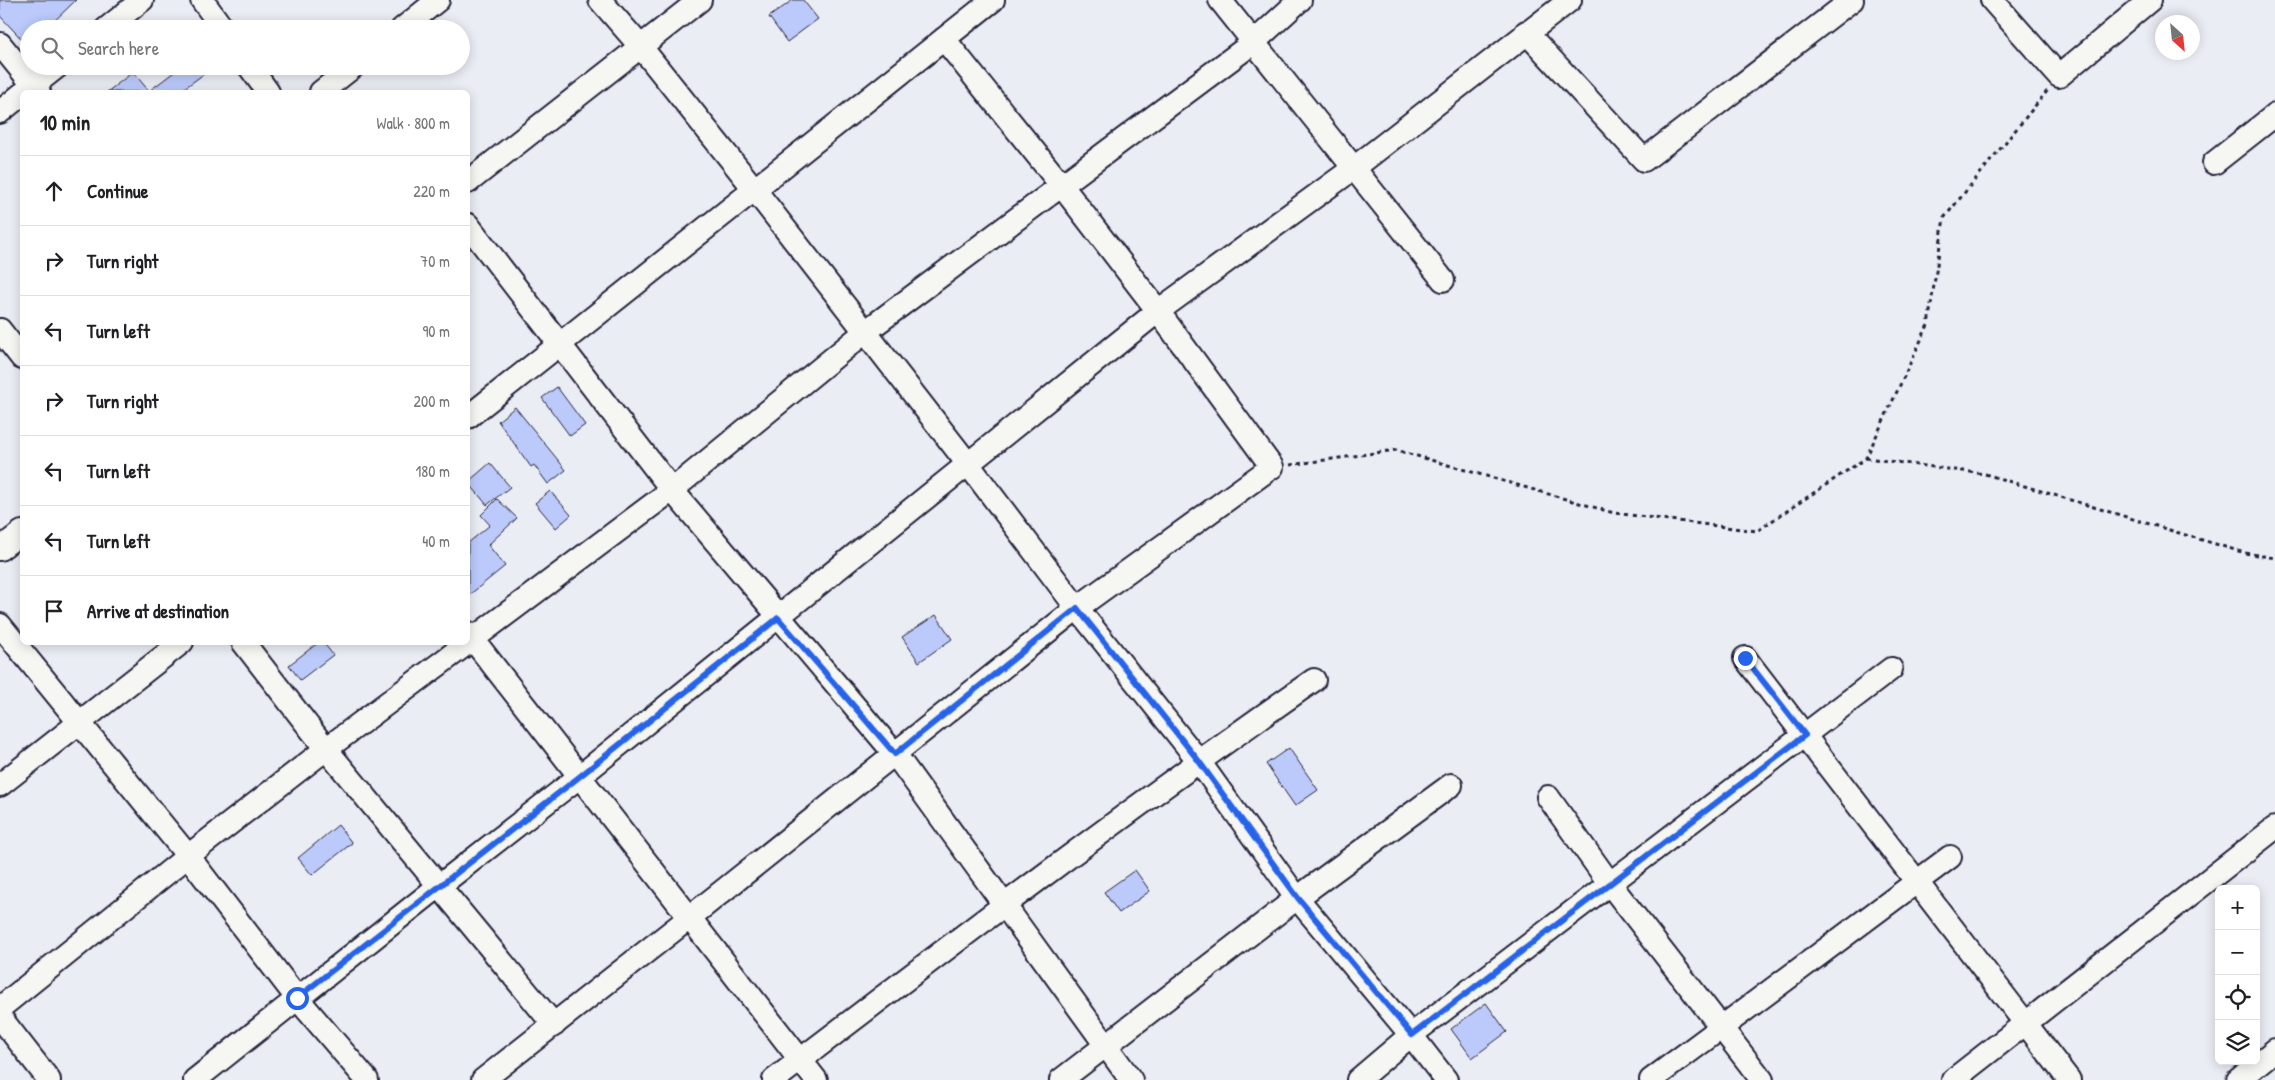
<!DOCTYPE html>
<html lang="en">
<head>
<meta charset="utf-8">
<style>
	:root { --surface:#fff; --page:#f2f2f2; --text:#202124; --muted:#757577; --line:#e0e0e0 }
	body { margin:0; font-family:"Patrick Hand",sans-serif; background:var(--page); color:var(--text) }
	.controls { position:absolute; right:15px; bottom:15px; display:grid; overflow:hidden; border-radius:8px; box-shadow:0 2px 12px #0003 }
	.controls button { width:45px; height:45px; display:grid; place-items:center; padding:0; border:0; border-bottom:1px solid var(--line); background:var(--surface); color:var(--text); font:25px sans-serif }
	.compass { position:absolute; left:2155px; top:15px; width:45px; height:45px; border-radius:50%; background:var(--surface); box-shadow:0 2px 12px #0003; rotate:153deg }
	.stop { position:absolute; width:15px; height:15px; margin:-11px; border:4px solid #2563eb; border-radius:50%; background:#fff }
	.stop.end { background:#2563eb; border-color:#fff; box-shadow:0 1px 5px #0008 }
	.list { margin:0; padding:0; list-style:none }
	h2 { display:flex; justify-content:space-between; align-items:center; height:65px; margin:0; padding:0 20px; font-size:21px }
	h2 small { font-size:16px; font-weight:400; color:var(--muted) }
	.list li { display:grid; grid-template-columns:32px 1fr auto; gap:15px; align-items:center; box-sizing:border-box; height:70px; padding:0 20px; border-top:1px solid var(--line) }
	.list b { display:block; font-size:19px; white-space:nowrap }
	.list em { font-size:16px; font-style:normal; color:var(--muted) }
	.icon { flex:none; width:28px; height:28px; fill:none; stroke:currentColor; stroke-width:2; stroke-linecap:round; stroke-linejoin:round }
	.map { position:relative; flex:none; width:2275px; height:1080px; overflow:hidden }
	.search { position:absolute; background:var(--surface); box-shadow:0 2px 12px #0003; left:20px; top:20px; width:450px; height:55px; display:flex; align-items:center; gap:12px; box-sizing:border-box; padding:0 18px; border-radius:28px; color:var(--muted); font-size:19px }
	.panel { position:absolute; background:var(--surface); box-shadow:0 2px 12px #0003; left:20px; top:90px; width:450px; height:555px; border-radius:8px }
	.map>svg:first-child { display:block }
	.building { fill:#bbcafb; stroke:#22223b }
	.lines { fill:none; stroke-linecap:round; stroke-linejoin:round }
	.minor-casing { stroke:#22223b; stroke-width:26 }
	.path { stroke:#22223b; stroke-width:3; stroke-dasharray:4 4; stroke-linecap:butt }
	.minor { stroke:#f6f6f2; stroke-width:22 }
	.route { stroke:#2563eb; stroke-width:6 }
</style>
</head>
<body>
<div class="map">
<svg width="2275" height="1080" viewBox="0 0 2275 1080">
	<rect width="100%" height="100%" fill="#eaedf4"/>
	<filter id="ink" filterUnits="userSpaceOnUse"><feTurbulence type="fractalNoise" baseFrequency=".02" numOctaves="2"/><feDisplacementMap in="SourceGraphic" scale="10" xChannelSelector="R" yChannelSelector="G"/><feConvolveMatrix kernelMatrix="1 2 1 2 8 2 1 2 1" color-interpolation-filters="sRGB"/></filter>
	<g filter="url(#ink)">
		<!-- building -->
		<g class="building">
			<polygon points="0,0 76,0 46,29 29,29 29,47 0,16"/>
			<polygon points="793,0 803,0 818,19 787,42 769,17"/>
			<polygon points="182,66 215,66 179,92 107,92 133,72 149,91"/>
			<polygon points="557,387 585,425 570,436 542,398"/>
			<polygon points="515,407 566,470 548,484 534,465 531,467 498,421"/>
			<polygon points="490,463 510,487 487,505 468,482"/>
			<polygon points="550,491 571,515 556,528 535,503"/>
			<polygon points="497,499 517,518 488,545 505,566 468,596 468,543 490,525 481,515"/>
			<polygon points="936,615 952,639 919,662 902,637"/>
			<polygon points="319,642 323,642 333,655 300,680 289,665"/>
			<polygon points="1289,748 1318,790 1295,806 1266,764"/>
			<polygon points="338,825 352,843 312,875 298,858"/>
			<polygon points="1135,870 1150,891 1119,913 1104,892"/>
			<polygon points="1486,1003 1507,1032 1472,1058 1451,1029"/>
		</g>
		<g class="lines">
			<defs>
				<g id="minor">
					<polyline points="202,0 223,29"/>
					<polyline points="600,0 641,47 755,190 968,464 1077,608 1198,760 1297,898 1411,1035 1446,1080"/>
					<polyline points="1220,0 1443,280"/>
					<polyline points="1992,0 2059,76 2150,0"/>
					<polyline points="106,29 142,0"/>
					<polyline points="402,29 438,0"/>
					<polyline points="1526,32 1644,160 1852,0"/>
					<polyline points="0,44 39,92"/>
					<polyline points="249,66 268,92"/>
					<polyline points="25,92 58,66"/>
					<polyline points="321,92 354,66"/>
					<polyline points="0,112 22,94"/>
					<polyline points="2214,163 2275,115"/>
					<polyline points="468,182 700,0"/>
					<polyline points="468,225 672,490 895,754 1131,1080"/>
					<polyline points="0,330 22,358"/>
					<polyline points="468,417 993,0"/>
					<polyline points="0,549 22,532"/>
					<polyline points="0,625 188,856 297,998 367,1080"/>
					<polyline points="468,633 816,1080"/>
					<polyline points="243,642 326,749 554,1025"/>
					<polyline points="1745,658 2069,1080"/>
					<polyline points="0,785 182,642"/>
					<polyline points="1548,797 1610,884 1762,1080"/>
					<polyline points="0,1008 188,856 326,749 672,490 865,332 1254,42 1300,0"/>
					<polyline points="0,1017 49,1080"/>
					<polyline points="195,1080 439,886 579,777 1158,311 1354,168 1570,0"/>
					<polyline points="483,1080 689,918 1077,608 1272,467 1158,311 1062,186 944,39"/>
					<path d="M774,1080C952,944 1130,808 1314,680"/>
					<polyline points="1061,1080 1297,898 1451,785"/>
					<polyline points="1358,1080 1411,1035 1891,669"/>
					<polyline points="1651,1080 1950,857"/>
					<polyline points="1953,1080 2275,828"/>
					<polyline points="2238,1080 2275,1050"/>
				</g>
			</defs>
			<!-- minor casing -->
			<use href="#minor" class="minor-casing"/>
			<!-- path -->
			<g class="path">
				<polyline points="1866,458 1985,474 2245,553 2275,558"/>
				<polyline points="1290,465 1396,450 1614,513 1757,531 1866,458 1928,325 1944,218 2048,90"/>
			</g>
			<!-- minor -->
			<use href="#minor" class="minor"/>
		</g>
	</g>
	<g class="lines" filter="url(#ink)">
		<!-- route -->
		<polyline class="route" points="297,998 579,777 778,618 895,754 1077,608 1198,760 1298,898 1412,1035 1805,735 1745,658"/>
	</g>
</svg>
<div class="controls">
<button>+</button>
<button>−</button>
<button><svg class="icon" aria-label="locate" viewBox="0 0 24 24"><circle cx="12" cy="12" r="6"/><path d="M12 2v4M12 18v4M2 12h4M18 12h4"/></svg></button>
<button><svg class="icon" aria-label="layers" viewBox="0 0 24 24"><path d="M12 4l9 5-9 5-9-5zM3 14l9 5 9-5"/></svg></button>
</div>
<svg class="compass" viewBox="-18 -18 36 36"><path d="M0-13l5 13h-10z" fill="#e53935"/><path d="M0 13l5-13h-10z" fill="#757577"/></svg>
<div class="stop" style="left:297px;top:998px"></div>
<div class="stop end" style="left:1745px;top:658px"></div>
<div class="search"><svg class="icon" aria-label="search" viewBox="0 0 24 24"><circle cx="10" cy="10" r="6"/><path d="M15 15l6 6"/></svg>Search here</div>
<section class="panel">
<h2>10 min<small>Walk · 800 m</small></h2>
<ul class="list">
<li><svg class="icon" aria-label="ahead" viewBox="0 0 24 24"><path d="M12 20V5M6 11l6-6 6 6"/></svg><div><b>Continue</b></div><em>220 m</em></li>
<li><svg class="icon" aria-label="right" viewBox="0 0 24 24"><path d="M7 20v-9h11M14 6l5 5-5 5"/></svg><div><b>Turn right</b></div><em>70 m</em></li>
<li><svg class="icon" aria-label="left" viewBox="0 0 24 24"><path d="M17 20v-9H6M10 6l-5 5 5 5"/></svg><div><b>Turn left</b></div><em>90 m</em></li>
<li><svg class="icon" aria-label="right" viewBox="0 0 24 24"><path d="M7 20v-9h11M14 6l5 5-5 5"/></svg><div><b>Turn right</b></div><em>200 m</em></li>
<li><svg class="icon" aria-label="left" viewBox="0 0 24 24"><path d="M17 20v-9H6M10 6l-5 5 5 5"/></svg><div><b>Turn left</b></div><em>180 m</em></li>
<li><svg class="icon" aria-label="left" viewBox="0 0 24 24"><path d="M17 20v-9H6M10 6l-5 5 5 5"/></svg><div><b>Turn left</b></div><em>40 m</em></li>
<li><svg class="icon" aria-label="arrive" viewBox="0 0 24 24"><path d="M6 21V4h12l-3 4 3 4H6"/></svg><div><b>Arrive at destination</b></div></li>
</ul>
</section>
</div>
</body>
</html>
